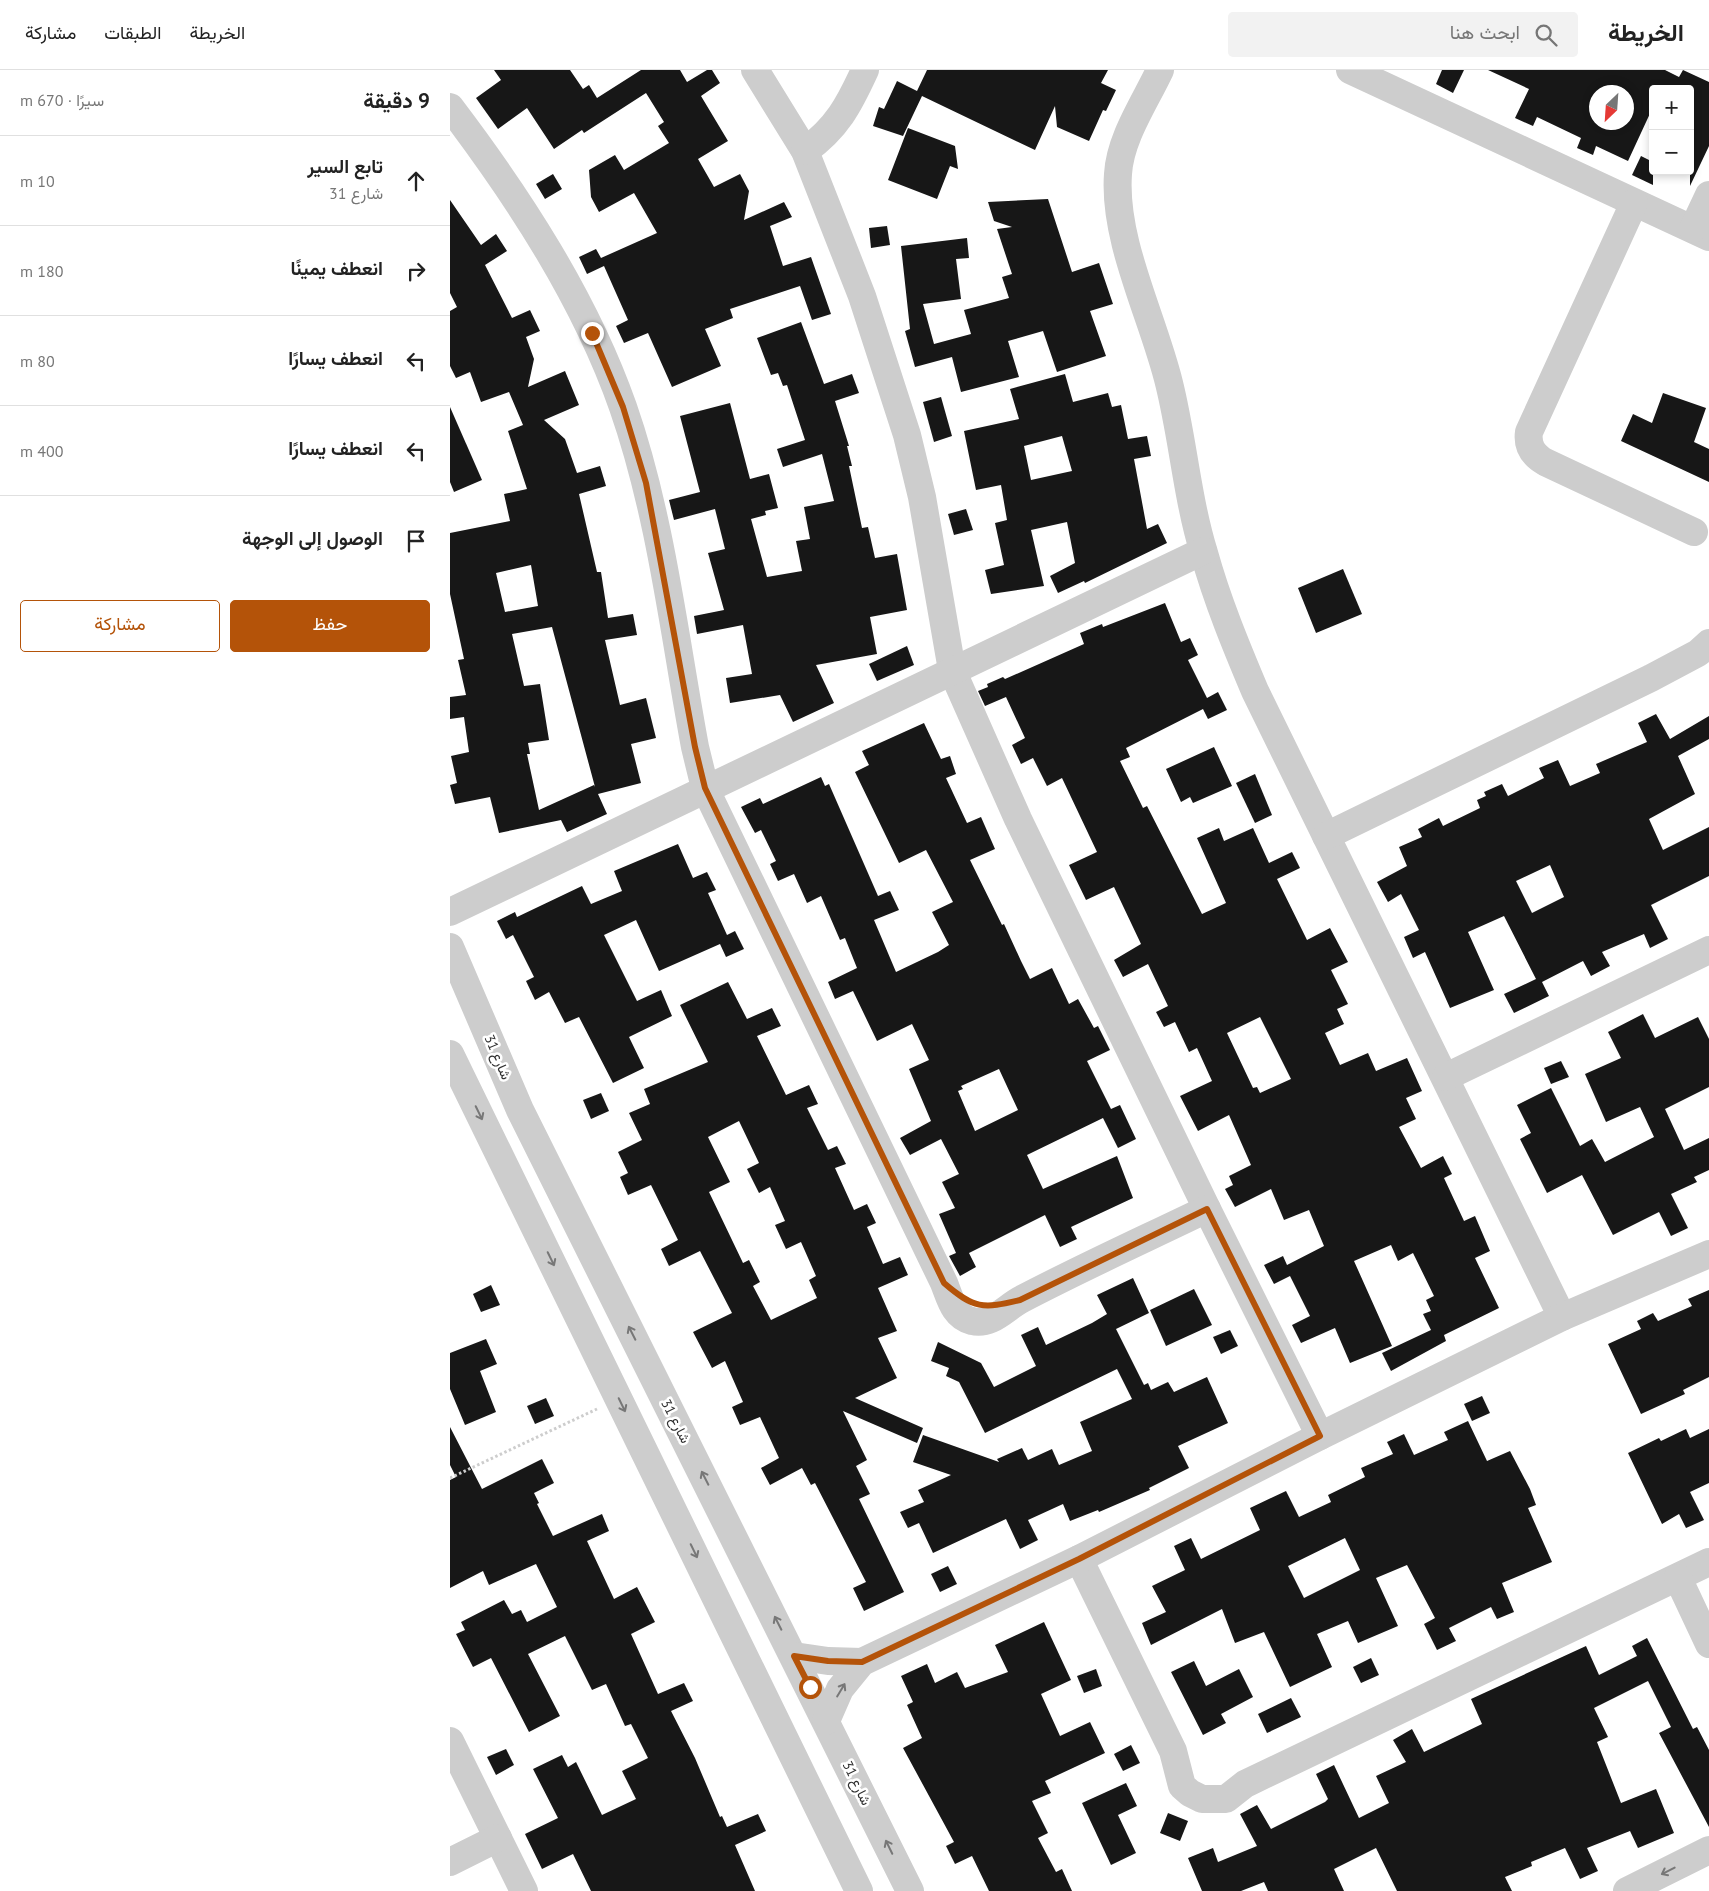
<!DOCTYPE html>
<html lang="ar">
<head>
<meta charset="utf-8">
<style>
	:root { --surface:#fff; --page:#f2f2f2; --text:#222; --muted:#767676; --line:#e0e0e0; --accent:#b45309 }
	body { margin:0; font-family:"PT Sans",Vazirmatn,sans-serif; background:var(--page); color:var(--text); direction:rtl }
	.controls { position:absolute; right:15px; top:15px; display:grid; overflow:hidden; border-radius:5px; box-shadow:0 2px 8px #0003 }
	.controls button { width:45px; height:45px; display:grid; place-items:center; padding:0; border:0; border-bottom:1px solid var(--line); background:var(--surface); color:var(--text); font:25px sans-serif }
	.compass { position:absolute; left:1139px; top:15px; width:45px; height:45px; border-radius:50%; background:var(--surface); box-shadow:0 2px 8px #0003; rotate:205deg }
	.stop { position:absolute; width:15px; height:15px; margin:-11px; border:4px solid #b45309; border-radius:50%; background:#fff }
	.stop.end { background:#b45309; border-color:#fff; box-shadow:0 1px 5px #0008 }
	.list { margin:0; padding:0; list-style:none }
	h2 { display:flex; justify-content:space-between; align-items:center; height:65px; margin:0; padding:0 20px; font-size:21px }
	h2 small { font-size:16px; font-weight:400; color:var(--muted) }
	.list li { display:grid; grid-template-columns:32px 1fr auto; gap:15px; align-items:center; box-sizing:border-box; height:90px; padding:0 20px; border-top:1px solid var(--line) }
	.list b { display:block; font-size:19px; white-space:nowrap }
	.list p { margin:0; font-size:16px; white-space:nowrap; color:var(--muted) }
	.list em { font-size:16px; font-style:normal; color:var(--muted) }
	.actions { display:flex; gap:10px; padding:15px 20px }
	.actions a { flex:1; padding:11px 0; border:1px solid var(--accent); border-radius:5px; text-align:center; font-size:18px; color:var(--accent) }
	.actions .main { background:var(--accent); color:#fff }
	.icon { flex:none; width:28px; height:28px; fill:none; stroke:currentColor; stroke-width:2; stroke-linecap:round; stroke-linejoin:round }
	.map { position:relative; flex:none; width:1259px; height:1821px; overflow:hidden; direction:ltr }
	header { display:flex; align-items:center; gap:30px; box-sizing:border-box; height:70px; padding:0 25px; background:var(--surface); border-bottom:1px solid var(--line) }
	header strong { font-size:24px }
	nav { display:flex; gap:28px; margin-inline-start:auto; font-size:18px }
	.search { width:350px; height:45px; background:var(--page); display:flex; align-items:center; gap:12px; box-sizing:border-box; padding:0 18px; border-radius:5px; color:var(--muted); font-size:19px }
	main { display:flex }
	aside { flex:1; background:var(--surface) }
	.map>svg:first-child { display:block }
	.building { fill:#171717; fill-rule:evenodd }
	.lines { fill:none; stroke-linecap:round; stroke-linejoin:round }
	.path { stroke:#cdcdcd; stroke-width:3; stroke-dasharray:2.5 2.5; stroke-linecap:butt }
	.minor { stroke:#cdcdcd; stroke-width:28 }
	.oneway { stroke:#777 }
	.route { stroke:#b45309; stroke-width:6 }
	.labels { text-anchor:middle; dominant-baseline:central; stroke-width:5; stroke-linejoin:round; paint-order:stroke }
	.street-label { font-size:14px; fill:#303030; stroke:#fff }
</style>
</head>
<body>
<header>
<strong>الخريطة</strong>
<div class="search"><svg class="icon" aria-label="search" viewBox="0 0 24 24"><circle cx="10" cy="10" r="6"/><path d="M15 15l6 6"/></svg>ابحث هنا</div>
<nav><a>الخريطة</a><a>الطبقات</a><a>مشاركة</a></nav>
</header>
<main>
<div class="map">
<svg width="1259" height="1821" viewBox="0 0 1259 1821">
	<rect width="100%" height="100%" fill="#fff"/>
	<!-- building -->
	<g class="building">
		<polygon points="44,0 120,0 133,19 139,15 147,28 191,0 230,0 237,12 257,0 262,0 270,13 251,26 278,71 248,89 264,117 290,104 299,121 294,150 334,132 342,147 320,156 333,196 361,187 381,244 362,250 350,216 280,239 283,248 255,259 271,296 222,317 198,263 174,273 166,256 178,250 154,196 137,204 129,187 146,179 151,188 207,163 184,123 149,142 141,127 139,100 165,85 174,100 219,73 208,56 214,52 196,23 134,63 132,60 104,79 77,38 48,59 26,28 51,10"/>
		<polygon points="477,0 658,0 651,13 666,20 656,41 653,40 639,71 607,57 605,36 585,80 472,26 453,66 423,56 429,37 434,39 447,11 467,21"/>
		<polygon points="992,0 1014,0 1003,23 986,14"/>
		<path d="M1038,0H1215L1229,7L1233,0L1259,12V76L1240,116V19H1203V37L1178,91L1146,76L1143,85L1127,78L1131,68L1087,47L1083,56L1065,48L1079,19ZM1146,22H1176V52H1146Z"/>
		<polygon points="458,58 505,76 508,99 500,96 487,129 438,110"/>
		<polygon points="1191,86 1203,92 1203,115 1182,105"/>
		<polygon points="103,104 112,119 95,129 86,114"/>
		<polygon points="598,129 622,202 649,193 663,234 640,241 656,286 607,302 593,261 558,271 569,307 511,322 502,287 465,297 455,261 460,259 451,176 517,168 519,188 506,189 511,229 473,234 484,274 521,264 514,240 559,228 552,207 562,204 547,159 562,157 544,151 538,132"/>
		<path d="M0,130L31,175L46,164L57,181L35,195L62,248L80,240L90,261L76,267L84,289L78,317L115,301L129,335L94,350L115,369L127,403L150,396L156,416L129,424L147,502H151L158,548L183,544L187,565L155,570L170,635L196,628L206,668L181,674L191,713L148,724L157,744L117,762L111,750L49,763L40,727L5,734L0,715L7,713L1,686L19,682L14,647L0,649V627L16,625L8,590L14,589L0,524V463L60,451L54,424L77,419L58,361L73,355L59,322L31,332L20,302L6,308L0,296V241L7,237L0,223ZM81,495L88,536L55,542L46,503ZM102,557L145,717L144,715L89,740L77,684H80L78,673L99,670L90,614L74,616L62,564Z"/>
		<polygon points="437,156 440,175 421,178 419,158"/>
		<polygon points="351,252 374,314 402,304 409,323 385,331 399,376 397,376 402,396 399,396 412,458 418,457 425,488 447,484 457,540 420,547 427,584 366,595 384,633 343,652 330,625 280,633 276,608 302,604 293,555 247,564 244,546 274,540 258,483 275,479 265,439 224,450 219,430 250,422 230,346 280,333 300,409 319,404 328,438 315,441 316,445 301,449 317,507 352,501 346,471 360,469 354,437 384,431 372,384 333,397 327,379 355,370 337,315 333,316 328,303 321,305 307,268"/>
		<path d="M615,304L623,332L658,323L662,337L671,335L678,369L697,366L701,386L684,389L697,459L708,454L717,473L635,513L634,511L608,523L600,506L625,493L617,452L581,460L594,516L541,524L535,500L554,495L545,453L557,450L551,415L526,420L514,361L569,349L560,319ZM612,366L622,401L581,410L574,376Z"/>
		<polygon points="1213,323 1256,338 1244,372 1259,379 1259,412 1171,371 1183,344 1202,353"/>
		<polygon points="491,327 502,366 484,372 473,332"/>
		<polygon points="0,337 32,410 4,422 0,412"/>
		<polygon points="516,439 523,460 504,465 498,444"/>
		<polygon points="893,499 912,544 866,563 848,518"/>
		<path d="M715,533L731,572L740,568L748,585L738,590L757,628L768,622L777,640L758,649L753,639L676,678L680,687L670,691L693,738L697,736L752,844L776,833L747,768L769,758L774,771L803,758L819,793L842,782L850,798L827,809L857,870L880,858L898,892L881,900L898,934L887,939L894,954L875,963L890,995L918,983L926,1001L957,988L972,1021L956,1028L966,1049L949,1057L971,1098L993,1086L1002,1104L994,1108L1014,1151L1025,1146L1040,1181L1025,1188L1049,1238L994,1265L996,1271L941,1301L932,1283L981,1260L973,1244L981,1241L976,1230L984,1226L963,1183L948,1191L941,1175L904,1191L942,1276L900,1293L885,1258L851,1273L842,1255L860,1246L840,1206L824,1214L814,1195L833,1186L837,1195L874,1176L859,1140L834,1150L821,1119L785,1137L775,1119L783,1115L779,1106L801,1095L779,1045L748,1061L730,1026L762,1011L747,978L739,982L725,952L714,957L706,942L718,936L698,894L673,907L664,890L691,874L664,817L636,830L619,795L647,782L612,708L597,716L583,688L571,694L562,675L575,668L556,627L535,636L528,621L538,617L537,614L553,607L555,609L634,574L630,563L652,554L653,557ZM810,947L841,1009L810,1023L807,1017L803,1018L777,963Z"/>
		<polygon points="457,576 464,595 427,611 419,594"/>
		<path d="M1206,644L1220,669L1259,646V669L1228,686L1245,724L1199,749L1213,780L1259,757V806L1201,835L1218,869L1200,878L1194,864L1152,882L1160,896L1141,906L1133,891L1092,912L1099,926L1064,943L1054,924L1086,909L1054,846L1018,862L1044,920L1000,938L975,882L963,888L954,867L969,860L951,824L938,832L927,812L957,796L949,777L972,767L968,759L989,748L993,756L1030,738L1027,730L1036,726L1034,722L1052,714L1058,726L1094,708L1089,698L1108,690L1120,716L1150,703L1146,694L1197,672L1188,653ZM1100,795L1114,827L1082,843L1066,811Z"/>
		<path d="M474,653L491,689L500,686L506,704L496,708L517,753L531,747L545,779L520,790L552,855L554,854L571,891L580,909L602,898L619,934L628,929L644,958L648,956L660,980L637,991L661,1039L670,1035L686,1069L668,1078L653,1048L577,1085L593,1119L667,1086L683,1128L621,1157L627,1169L610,1177L595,1145L519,1183L526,1197L510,1206L499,1186L506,1183L489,1144L505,1138L492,1112L509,1104L491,1069L460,1085L450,1068L481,1051L459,999L479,990L462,954L427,971L403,921L385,929L378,912L407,898L395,868L390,870L371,826L357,833L344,804L328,811L320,794L326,791L311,760L305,763L291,737L310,728L313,734L371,707L375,716L379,714L428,826L440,821L449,840L424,850L446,902L488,882L499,875L482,842L503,832L476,780L449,793L405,702L419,695L412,681ZM549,999L568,1040L525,1061L508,1021L513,1019L511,1016Z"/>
		<polygon points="764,677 782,716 743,733 740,727 731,732 716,699"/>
		<polygon points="805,704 822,745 805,753 786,713"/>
		<polygon points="228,774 243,808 257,802 266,820 258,823 277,865 285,861 294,879 276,887 270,874 209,901 186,850 154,865 187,931 211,920 222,946 179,967 194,998 163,1013 129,947 115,953 99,922 85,930 76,911 84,907 63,865 56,869 47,851 65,842 67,847 132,816 141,834 172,821 164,801"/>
		<path d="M278,912L297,949L322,938L331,956L307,966L336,1025L359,1015L368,1034L357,1038L378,1080L387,1076L396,1094L385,1098L404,1140L417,1134L426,1153L417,1157L433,1194L450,1187L458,1205L428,1218L447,1261L428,1268L447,1308L405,1328L473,1358L467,1373L393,1341L417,1390L406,1396L420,1424L409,1429L454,1522L414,1541L403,1518L416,1512L365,1413L361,1415L352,1398L320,1415L311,1398L329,1388L310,1347L290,1355L282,1337L293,1332L275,1291L262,1298L243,1262L282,1243L250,1181L219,1196L211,1179L228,1170L201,1115L178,1125L170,1107L178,1103L168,1082L192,1070L179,1043L200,1034L194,1019L258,992L230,935ZM289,1051L309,1093L297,1099L309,1123L320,1117L335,1151L325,1155L336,1179L351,1172L366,1206L359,1210L367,1228L321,1250L303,1216L310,1212L299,1190L293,1193L259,1122L280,1112L258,1067Z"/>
		<polygon points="1193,944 1205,968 1248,947 1259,969 1259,1017 1215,1039 1234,1080 1259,1068 1259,1100 1244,1107 1247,1112 1221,1124 1238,1158 1221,1166 1209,1142 1163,1165 1132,1105 1097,1123 1070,1069 1081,1063 1067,1035 1101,1018 1130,1076 1142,1069 1155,1092 1204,1067 1190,1037 1156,1052 1135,1004 1171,988 1158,962"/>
		<polygon points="1111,991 1119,1007 1101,1014 1094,998"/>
		<polygon points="151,1023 159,1041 141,1049 133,1030"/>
		<polygon points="683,1208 699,1243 666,1259 694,1315 698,1313 701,1320 718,1312 724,1322 757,1307 778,1353 728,1376 739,1398 699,1418 700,1420 649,1442 648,1440 620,1451 613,1434 578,1450 588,1470 570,1479 556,1449 483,1483 469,1453 458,1458 450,1442 474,1432 468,1420 501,1405 463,1392 473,1365 549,1392 547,1389 572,1378 578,1390 602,1379 609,1395 642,1381 630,1352 682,1329 667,1299 535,1363 509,1312 496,1306 499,1298 481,1291 488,1272 531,1293 544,1317 586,1296 571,1265 588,1257 596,1275 642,1253 657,1244 647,1225"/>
		<polygon points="41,1215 50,1235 31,1242 23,1224"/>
		<polygon points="744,1219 762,1255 716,1276 700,1240"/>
		<polygon points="1259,1220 1259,1307 1233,1320 1235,1324 1191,1344 1158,1274 1191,1259 1187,1251 1203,1243 1208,1251 1242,1236 1238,1229"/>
		<polygon points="780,1260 788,1276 771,1284 763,1267"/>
		<polygon points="36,1269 47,1294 30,1301 46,1342 15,1355 0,1319 0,1283"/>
		<polygon points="1032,1326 1040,1343 1022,1351 1014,1334"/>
		<polygon points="96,1328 104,1346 85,1354 77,1336"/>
		<path d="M1018,1351L1037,1391L1060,1381L1080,1419L1086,1435L1078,1438L1102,1492L1052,1513L1064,1542L1047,1549L1041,1537L999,1558L1006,1571L987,1580L974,1554L985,1548L957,1495L926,1508L948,1556L908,1573L898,1551L867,1564L882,1597L840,1617L814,1562L785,1573L772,1539L701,1575L692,1553L716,1542L702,1516L735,1500L724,1476L741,1468L751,1489L810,1460L800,1438L836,1421L849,1447L881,1432L878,1425L915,1407L911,1398L943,1384L937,1372L954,1364L964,1385L998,1370L994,1362ZM895,1468L910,1500L854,1528L838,1496Z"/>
		<polygon points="0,1357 32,1419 92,1389 104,1413 84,1423 89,1433 87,1434 103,1466 152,1444 159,1461 137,1471 164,1529 187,1517 205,1552 181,1564 208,1624 234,1613 243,1631 221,1641 245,1688 270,1747 272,1746 277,1757 308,1744 316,1761 285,1775 305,1821 141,1821 123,1784 92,1799 75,1764 108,1748 83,1699 112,1685 118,1697 126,1692 152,1745 186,1729 172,1701 198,1688 181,1654 175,1656 156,1614 142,1620 115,1566 78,1584 110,1646 79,1662 41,1588 23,1597 6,1564 15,1560 11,1552 54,1530 62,1544 71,1540 77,1552 107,1537 86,1494 39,1515 33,1501 0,1518 0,1410 6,1407 0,1395"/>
		<polygon points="1236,1359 1240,1368 1259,1359 1259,1413 1240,1422 1254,1450 1236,1458 1229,1444 1212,1454 1178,1383 1209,1368 1211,1371"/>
		<polygon points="498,1496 507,1514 490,1522 481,1504"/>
		<polygon points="594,1552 621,1610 591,1624 610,1666 640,1652 655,1683 595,1711 601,1723 582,1731 598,1763 588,1768 606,1802 612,1799 622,1821 539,1821 522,1786 505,1794 496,1776 504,1772 453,1678 472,1668 457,1635 463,1632 451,1606 477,1594 485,1613 507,1602 515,1618 558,1602 545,1575"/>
		<polygon points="1197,1568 1243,1659 1247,1657 1259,1680 1259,1757 1209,1663 1221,1657 1198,1611 1144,1638 1158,1667 1147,1672 1171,1733 1206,1719 1224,1763 1188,1778 1180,1761 1137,1778 1148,1801 1130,1809 1115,1778 1081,1792 1082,1796 1055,1807 1062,1821 947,1821 926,1778 884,1799 894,1821 818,1821 814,1812 791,1821 752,1821 738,1788 763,1778 768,1792 807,1776 790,1744 807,1735 821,1759 875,1732 878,1729 866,1704 884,1695 909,1748 939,1733 926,1706 956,1692 943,1670 962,1659 974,1682 1032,1654 1021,1629 1136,1576 1149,1605 1187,1586 1182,1576"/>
		<polygon points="921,1588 929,1605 911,1613 903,1597"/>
		<polygon points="744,1591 756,1616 789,1599 803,1627 771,1644 776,1653 753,1665 721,1602"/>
		<polygon points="646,1599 652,1616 634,1623 627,1606"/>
		<polygon points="841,1628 851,1647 817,1663 808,1644"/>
		<polygon points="681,1675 690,1693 673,1701 664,1684"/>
		<polygon points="56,1679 64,1695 46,1705 37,1687"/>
		<polygon points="676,1713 687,1736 668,1745 686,1783 661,1795 632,1733"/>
		<polygon points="718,1743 738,1751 730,1771 710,1763"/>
	</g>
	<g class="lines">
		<!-- path -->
		<polyline class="path" points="0,1408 147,1339"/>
		<!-- minor -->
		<g class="minor">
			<polyline points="305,0 355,81 412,226 457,365 472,427 502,600 568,749 757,1139 870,1366"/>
			<path d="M710,0C695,32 670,68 668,104C663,171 703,247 719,313C733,369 737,428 754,483C767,530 786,576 805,621L1112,1247"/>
			<polyline points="900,0 1259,167"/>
			<path d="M0,37C69,128 135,229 173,337C211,446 224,564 245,677L255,718L494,1213C500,1228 504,1247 522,1251C542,1256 556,1237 572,1229C633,1197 695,1169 757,1139"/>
			<path d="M355,81C387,58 399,35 415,0"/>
			<path d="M1184,133L1079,362C1077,376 1083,385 1095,392L1244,462"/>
			<polyline points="1243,159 1259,125"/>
			<polyline points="876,766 1201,608 1248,583 1259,573"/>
			<polyline points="0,842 753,481"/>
			<polyline points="0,877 70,1040 460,1821"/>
			<polyline points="0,984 409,1821"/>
			<polyline points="996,1007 1259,880"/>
			<polyline points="629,1489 723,1681 732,1716 740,1723 752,1729 776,1729 795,1714 1259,1492"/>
			<polyline points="1228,1508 1259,1574"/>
			<polyline points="344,1586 378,1591 412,1592"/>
			<polyline points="376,1651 390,1619 412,1592 629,1489 870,1366 1112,1247 1259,1184"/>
			<polyline points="0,1671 74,1821"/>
			<polyline points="0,1792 48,1768"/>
			<polyline points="1177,1821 1259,1780"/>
		</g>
	</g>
	<!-- one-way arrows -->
	<defs><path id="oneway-shaft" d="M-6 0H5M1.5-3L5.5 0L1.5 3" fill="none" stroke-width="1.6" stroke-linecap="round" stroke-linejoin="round" transform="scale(1.25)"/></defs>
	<g class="oneway">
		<use href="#oneway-shaft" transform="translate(29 1043) rotate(64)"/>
		<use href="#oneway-shaft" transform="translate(101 1189) rotate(64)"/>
		<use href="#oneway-shaft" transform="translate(182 1263) rotate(-117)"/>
		<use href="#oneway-shaft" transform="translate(172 1335) rotate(64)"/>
		<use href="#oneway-shaft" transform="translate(255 1408) rotate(-117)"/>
		<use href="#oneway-shaft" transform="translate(244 1481) rotate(64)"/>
		<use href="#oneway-shaft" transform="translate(328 1553) rotate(-117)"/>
		<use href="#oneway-shaft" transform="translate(391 1620) rotate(-59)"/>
		<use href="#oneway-shaft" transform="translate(439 1777) rotate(-116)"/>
		<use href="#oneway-shaft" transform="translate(1218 1801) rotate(153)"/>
	</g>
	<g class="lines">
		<!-- route -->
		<path class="route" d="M142,263L173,337L196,413L245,677L255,718L494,1213C524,1239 533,1239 570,1230L757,1139L870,1366L629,1489L412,1592L378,1591L344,1586L360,1617"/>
	</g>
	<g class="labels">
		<!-- street labels -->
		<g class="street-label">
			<text transform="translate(48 987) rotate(67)">شارع 31</text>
			<text transform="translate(226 1351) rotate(63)">شارع 31</text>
			<text transform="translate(407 1713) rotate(64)">شارع 31</text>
		</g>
	</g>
</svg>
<div class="controls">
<button>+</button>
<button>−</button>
</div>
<svg class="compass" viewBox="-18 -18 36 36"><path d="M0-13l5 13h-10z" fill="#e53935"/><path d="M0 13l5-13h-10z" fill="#767676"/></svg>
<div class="stop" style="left:360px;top:1617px"></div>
<div class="stop end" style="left:142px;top:263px"></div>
</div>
<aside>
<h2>9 دقيقة<small>سيرًا · 670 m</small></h2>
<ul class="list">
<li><svg class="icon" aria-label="ahead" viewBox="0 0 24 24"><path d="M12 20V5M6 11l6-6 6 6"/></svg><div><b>تابع السير</b><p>شارع 31</p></div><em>10 m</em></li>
<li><svg class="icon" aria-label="right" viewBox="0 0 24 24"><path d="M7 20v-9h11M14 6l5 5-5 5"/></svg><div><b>انعطف يمينًا</b></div><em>180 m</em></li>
<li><svg class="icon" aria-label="left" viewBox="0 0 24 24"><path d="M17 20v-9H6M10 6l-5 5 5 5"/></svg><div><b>انعطف يسارًا</b></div><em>80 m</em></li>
<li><svg class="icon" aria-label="left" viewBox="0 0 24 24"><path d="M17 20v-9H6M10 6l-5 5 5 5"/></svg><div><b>انعطف يسارًا</b></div><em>400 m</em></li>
<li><svg class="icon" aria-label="arrive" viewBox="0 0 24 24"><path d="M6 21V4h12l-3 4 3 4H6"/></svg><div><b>الوصول إلى الوجهة</b></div></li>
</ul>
<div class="actions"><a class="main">حفظ</a><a>مشاركة</a></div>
</aside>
</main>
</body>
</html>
